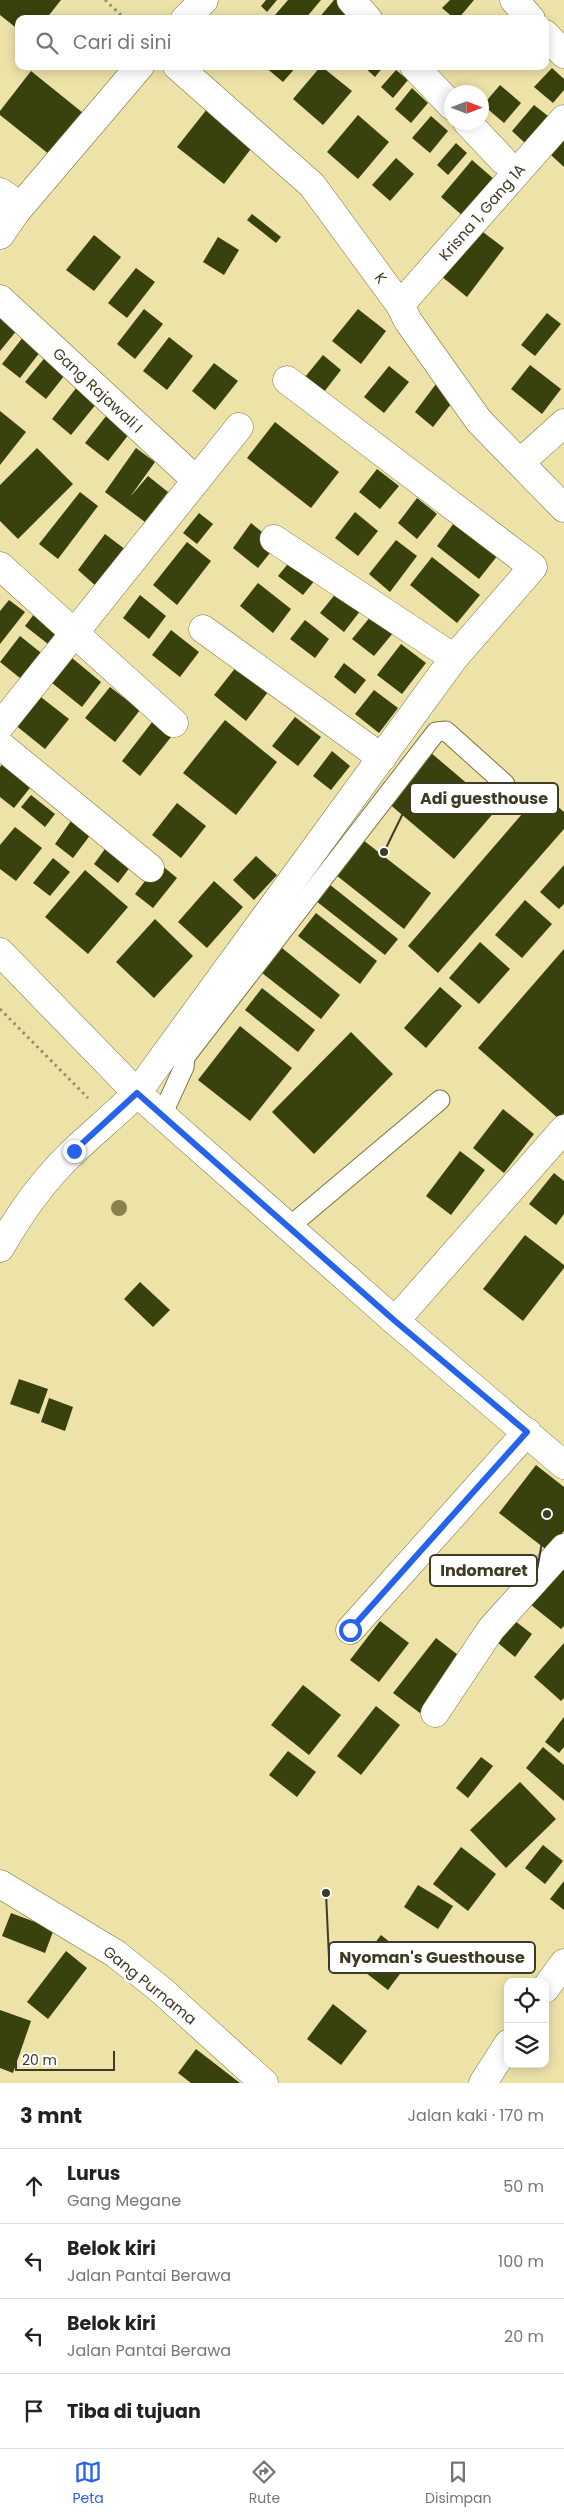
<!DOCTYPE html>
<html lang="id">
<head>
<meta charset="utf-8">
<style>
	:root { --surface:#fff; --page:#f6f6f6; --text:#222; --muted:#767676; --line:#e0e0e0; --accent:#2563eb }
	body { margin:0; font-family:Poppins,sans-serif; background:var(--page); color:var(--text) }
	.controls { position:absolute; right:15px; bottom:15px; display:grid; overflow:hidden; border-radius:10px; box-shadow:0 2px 12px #0003 }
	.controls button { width:45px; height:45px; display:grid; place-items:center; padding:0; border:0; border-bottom:1px solid var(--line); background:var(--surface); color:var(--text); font:25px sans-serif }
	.compass { position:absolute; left:444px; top:85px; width:45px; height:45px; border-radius:50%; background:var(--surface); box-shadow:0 2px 12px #0003; rotate:90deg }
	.scale { position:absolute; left:15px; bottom:12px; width:100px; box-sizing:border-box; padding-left:5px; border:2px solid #3f3a23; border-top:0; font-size:14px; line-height:18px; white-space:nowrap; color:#3f3a23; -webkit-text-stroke:4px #fff; paint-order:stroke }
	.stop { position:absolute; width:15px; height:15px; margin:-11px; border:4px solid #2563eb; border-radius:50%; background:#fff }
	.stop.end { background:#2563eb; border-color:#fff; box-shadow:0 1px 5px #0008 }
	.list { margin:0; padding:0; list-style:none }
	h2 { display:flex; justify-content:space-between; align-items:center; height:65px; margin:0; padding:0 20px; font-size:21px }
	h2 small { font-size:16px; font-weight:400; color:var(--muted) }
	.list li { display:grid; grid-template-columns:32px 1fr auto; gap:15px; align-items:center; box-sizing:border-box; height:75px; padding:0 20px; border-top:1px solid var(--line) }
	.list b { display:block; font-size:19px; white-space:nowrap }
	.list p { margin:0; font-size:16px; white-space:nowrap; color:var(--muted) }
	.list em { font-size:16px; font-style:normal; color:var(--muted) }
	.icon { flex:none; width:28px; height:28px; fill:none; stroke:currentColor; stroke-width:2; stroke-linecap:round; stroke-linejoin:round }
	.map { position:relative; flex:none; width:564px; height:2083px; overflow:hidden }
	.search { position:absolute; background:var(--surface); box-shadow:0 2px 12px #0003; left:15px; right:15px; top:15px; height:55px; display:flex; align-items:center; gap:12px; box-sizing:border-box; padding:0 18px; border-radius:10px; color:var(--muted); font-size:19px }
	.sheet { height:365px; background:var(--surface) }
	nav { display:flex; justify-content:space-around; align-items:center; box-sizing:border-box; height:70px; border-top:1px solid var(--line); background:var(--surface); font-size:14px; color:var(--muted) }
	nav a { display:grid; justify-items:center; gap:2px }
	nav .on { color:var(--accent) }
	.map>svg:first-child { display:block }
	.building { fill:#39420c }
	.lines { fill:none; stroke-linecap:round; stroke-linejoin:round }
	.service-casing { stroke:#7e733d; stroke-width:21 }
	.minor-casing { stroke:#7e733d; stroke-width:29 }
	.tertiary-casing { stroke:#7e733d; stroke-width:29 }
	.path { stroke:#968e65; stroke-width:3; stroke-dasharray:2.5 4; stroke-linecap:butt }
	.service { stroke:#fff; stroke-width:19 }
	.minor { stroke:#fff; stroke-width:28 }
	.tertiary { stroke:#fff; stroke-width:28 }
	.tree { fill:#89804c }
	.route { stroke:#2563eb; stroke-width:6 }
	.labels { text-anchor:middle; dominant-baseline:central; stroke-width:5; stroke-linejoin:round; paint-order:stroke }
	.street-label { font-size:15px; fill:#3f3a23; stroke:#fff }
	.leader { fill:none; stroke:#3f3a23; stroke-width:2 }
	.callout-dot { fill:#3f3a23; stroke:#fff; stroke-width:2 }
	.callout { fill:#fff; stroke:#3f3a23; stroke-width:2 }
	.callout-label { font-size:16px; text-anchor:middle; font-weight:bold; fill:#3f3a23 }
</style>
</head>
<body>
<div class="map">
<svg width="564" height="2083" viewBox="0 0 564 2083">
	<rect width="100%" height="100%" fill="#ede2a8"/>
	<!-- building -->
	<g class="building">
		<polygon points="0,0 61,0 46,19 19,19 19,30 0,15"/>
		<polygon points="266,0 277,0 267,12 261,6"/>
		<polygon points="288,0 321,0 305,19 279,19 275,15"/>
		<polygon points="334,0 342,0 350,19 318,19"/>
		<polygon points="450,0 474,0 458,19 455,19 442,8"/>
		<polygon points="264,66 297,66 283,82"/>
		<polygon points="321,66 352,91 323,125 293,99"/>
		<polygon points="363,66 384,66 375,77"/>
		<polygon points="552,68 564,79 564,90 553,103 534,87"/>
		<polygon points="396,70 408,80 393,98 381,87"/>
		<polygon points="31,71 83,113 50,155 0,115 0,111"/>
		<polygon points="500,85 521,103 504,123 483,105"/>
		<polygon points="412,88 428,103 411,123 395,109"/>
		<polygon points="211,104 257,141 224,184 177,147"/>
		<polygon points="534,105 548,116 525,143 512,131"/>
		<polygon points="358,115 389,142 358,179 327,152"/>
		<polygon points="431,116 448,131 430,153 412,138"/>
		<polygon points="564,140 564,167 551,155"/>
		<polygon points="456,143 467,153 448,175 437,165"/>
		<polygon points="396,158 414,174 390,201 372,185"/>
		<polygon points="472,160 495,180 463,216 441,197"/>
		<polygon points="252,214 281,237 276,243 247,220"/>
		<polygon points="479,229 504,248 467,297 441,276"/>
		<polygon points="94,235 121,257 94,291 66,270"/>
		<polygon points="218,237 239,250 224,275 203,262"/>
		<polygon points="136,268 155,282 127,318 108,303"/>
		<polygon points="0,306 22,324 0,351"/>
		<polygon points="144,309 163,324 135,359 117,344"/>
		<polygon points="358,309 386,331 361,364 332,341"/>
		<polygon points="547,313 561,324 535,356 521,345"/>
		<polygon points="27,332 44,347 20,378 2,364"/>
		<polygon points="169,337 193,356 167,390 143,371"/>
		<polygon points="47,355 68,371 46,399 25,382"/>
		<polygon points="323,355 341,370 324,392 305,377"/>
		<polygon points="214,363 238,381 215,410 192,391"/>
		<polygon points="530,365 561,389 542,414 511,389"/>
		<polygon points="389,366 409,382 384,413 364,397"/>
		<polygon points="436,384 455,399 433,427 415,412"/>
		<polygon points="77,387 97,403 71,435 52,419"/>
		<polygon points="0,411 26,432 0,465"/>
		<polygon points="110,411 133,429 108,461 85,443"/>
		<polygon points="275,422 339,472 311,508 247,458"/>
		<polygon points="37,448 73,484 18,539 0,521 0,485"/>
		<polygon points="136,448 155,462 130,497 148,476 168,492 145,522 105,492"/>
		<polygon points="377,469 399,486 380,509 359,492"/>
		<polygon points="80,492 98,506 58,559 39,544"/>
		<polygon points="417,498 437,514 417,539 398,523"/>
		<polygon points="355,512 378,531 358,556 335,538"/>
		<polygon points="199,513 213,524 197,544 183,533"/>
		<polygon points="459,516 502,550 479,579 437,546"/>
		<polygon points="251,523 277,544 258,568 233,548"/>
		<polygon points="105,534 126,550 97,587 78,570"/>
		<polygon points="396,540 417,556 390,592 369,574"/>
		<polygon points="187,542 211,561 177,605 153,585"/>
		<polygon points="295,555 320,574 303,595 278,576"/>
		<polygon points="432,557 480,595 457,623 410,585"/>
		<polygon points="258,583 291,609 273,633 240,606"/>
		<polygon points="341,587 364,606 344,632 320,613"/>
		<polygon points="140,595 166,616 149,639 123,618"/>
		<polygon points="9,600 25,612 0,644 0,611"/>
		<polygon points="38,609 62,627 48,644 25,626"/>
		<polygon points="371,616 393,633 374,656 352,639"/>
		<polygon points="305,620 329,639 315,658 290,639"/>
		<polygon points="171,630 199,652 180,677 152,655"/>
		<polygon points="20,636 45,656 25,682 0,662"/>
		<polygon points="401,644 426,663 402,694 377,675"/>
		<polygon points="72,658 101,682 82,707 52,683"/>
		<polygon points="240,662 271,688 246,721 214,695"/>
		<polygon points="344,663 366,680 355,694 334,677"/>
		<polygon points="110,687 140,710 115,742 85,718"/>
		<polygon points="374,690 398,708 379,733 355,714"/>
		<polygon points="37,694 69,719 45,749 14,724"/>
		<polygon points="156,717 175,732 140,776 122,761"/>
		<polygon points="295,717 321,737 298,766 272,746"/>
		<polygon points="225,720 277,762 236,815 183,773"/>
		<polygon points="332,751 350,766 331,790 313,776"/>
		<polygon points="430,752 497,809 454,859 387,802"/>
		<polygon points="9,756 37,779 14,808 0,797 0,767"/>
		<polygon points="541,792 564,812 564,829 438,973 408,946"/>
		<polygon points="31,795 55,814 45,827 21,807"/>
		<polygon points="177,803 206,826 181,858 152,835"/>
		<polygon points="73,818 91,834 73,858 55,844"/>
		<polygon points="15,827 42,848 16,881 0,869 0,845"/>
		<polygon points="363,840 431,893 404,929 336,875"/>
		<polygon points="110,842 134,862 118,883 94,864"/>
		<polygon points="256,856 277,875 254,900 233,880"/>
		<polygon points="53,858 70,872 50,896 33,883"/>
		<polygon points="159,863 177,878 153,908 135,894"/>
		<polygon points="564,865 564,904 559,909 540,892"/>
		<polygon points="85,870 128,907 88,954 45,917"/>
		<polygon points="214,881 243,907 207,948 178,922"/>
		<polygon points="329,884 398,939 385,955 316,901"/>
		<polygon points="525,900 552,924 522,958 495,935"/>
		<polygon points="316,913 377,961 360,984 298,936"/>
		<polygon points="155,919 193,956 154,998 116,962"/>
		<polygon points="480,942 510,969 479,1004 449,978"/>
		<polygon points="282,948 340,995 321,1019 262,973"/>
		<polygon points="564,949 564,1113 559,1119 478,1048"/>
		<polygon points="440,987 462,1006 426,1048 404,1028"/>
		<polygon points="262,988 315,1030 298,1052 245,1010"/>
		<polygon points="240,1026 292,1068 250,1121 198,1080"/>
		<polygon points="351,1032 393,1074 314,1154 272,1112"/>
		<polygon points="503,1109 534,1134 504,1173 473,1148"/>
		<polygon points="460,1151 485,1170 451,1215 426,1196"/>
		<polygon points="554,1173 564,1181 564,1214 556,1225 529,1204"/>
		<polygon points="525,1235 564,1265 564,1268 523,1321 483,1289"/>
		<polygon points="140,1282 170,1310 153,1327 124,1299"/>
		<polygon points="19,1379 48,1389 39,1414 10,1404"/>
		<polygon points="49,1398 73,1407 65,1431 41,1422"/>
		<polygon points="536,1465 564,1487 564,1531 548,1551 499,1513"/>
		<polygon points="560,1566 564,1569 564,1626 561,1629 530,1604"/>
		<polygon points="380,1621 409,1643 379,1682 350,1660"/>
		<polygon points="515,1621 532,1634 515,1657 498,1643"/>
		<polygon points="436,1638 462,1658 420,1713 393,1693"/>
		<polygon points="564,1643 564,1698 561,1701 534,1677"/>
		<polygon points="303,1685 341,1715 309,1755 271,1725"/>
		<polygon points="376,1706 400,1725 361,1775 337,1756"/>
		<polygon points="564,1717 564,1747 559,1753 545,1742"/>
		<polygon points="543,1747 564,1765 564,1801 526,1768"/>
		<polygon points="288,1751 316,1772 297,1797 269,1775"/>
		<polygon points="481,1757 493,1766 468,1798 456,1788"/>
		<polygon points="520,1782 556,1819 506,1868 470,1830"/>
		<polygon points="543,1845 563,1861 545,1884 525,1868"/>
		<polygon points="461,1847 496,1874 468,1911 433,1884"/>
		<polygon points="564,1881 564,1910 550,1899"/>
		<polygon points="418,1885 453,1906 438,1929 404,1907"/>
		<polygon points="11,1913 54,1929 45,1953 2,1936"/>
		<polygon points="381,1935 411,1959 388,1990 357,1966"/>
		<polygon points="66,1951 87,1968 48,2019 27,2002"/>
		<polygon points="333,2004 367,2031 341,2065 307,2039"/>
		<polygon points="0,2010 31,2021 13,2073 0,2068"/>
		<polygon points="196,2049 240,2083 191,2083 178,2073"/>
	</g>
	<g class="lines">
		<defs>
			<g id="service">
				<polyline points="162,1115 184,1067 185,1057 436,732 446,731 505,784"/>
				<polyline points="289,1227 440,1100"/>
			</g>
			<g id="minor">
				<polyline points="351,0 368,19"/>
				<polyline points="514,0 531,19"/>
				<polyline points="185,19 204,0"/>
				<polyline points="545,34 564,54"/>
				<polyline points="177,66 312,185 400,305 408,321 479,421 564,508"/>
				<polyline points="414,66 452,106"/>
				<polyline points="467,122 503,160"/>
				<polyline points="15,213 140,66"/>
				<polyline points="0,299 196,480"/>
				<polyline points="400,305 564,119"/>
				<polyline points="521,462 564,423"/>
				<polyline points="274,539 454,658"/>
				<polyline points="0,566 174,723"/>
				<polyline points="203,629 382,758"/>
				<polyline points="0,726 239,427"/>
				<polyline points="0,745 150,868"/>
				<polyline points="137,1093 454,658 533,567 287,380"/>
				<polyline points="395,1321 564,1129"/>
				<polyline points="350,1630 527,1432"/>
				<polyline points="435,1713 491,1629 564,1548"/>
				<polyline points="0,1884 116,1954 161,1990 264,2083"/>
				<polyline points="545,1989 564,1963"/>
				<polyline points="483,2083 508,2044"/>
			</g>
			<g id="tertiary">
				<polyline points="0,192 9,198 15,213 0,235"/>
				<polyline points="0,952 137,1093 395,1321 564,1465"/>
				<path d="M0,1248C20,1213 45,1178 75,1150C95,1131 117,1113 137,1093"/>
			</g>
		</defs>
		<!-- service casing -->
		<use href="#service" class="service-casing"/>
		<!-- minor casing -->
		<use href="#minor" class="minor-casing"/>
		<!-- tertiary casing -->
		<use href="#tertiary" class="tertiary-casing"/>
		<!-- path -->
		<g class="path">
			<polyline points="105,0 125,19"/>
			<polyline points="0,1009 88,1098"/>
		</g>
		<!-- service -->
		<use href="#service" class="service"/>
		<!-- minor -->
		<use href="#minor" class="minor"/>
		<!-- tertiary -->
		<use href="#tertiary" class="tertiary"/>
	</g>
	<!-- trees -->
	<circle class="tree" cx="119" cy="1208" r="8"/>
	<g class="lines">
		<!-- route -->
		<polyline class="route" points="74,1151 137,1093 395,1321 527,1432 350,1630"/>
	</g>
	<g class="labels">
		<!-- street labels -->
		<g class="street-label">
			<text transform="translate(482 212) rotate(-49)">Krisna 1, Gang 1A</text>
			<text transform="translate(381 278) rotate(54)">K</text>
			<text transform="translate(98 390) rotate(43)">Gang Rajawali I</text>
			<text transform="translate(150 1985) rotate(39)">Gang Purnama</text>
		</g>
	</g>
	<!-- callouts -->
	<path class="leader" d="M384 852L410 799M547 1514L537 1570M326 1893L329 1958"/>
	<g class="callout-dot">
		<circle cx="384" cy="852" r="5"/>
		<circle cx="547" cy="1514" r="5"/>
		<circle cx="326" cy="1893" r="5"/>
	</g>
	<g class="callout">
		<rect x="410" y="783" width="148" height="31" rx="5"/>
		<rect x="430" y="1555" width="107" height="31" rx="5"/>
		<rect x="329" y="1942" width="206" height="31" rx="5"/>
	</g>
	<g class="callout-label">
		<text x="484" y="804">Adi guesthouse</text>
		<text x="484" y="1576">Indomaret</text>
		<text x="432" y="1963">Nyoman's Guesthouse</text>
	</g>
</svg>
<div class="controls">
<button><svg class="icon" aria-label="locate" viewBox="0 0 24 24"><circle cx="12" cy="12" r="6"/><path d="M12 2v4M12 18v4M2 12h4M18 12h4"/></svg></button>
<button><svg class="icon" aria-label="layers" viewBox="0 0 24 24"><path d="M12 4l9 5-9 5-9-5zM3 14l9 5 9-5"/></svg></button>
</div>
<svg class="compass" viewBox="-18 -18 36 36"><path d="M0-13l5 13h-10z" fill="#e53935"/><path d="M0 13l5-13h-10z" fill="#767676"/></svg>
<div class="scale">20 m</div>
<div class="stop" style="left:350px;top:1630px"></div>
<div class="stop end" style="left:74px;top:1151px"></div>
<div class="search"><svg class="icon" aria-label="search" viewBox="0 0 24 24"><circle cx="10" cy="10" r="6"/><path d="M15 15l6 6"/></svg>Cari di sini</div>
</div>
<section class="sheet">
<h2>3 mnt<small>Jalan kaki · 170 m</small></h2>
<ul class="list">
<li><svg class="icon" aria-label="ahead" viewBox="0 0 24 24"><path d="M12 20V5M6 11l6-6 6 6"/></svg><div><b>Lurus</b><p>Gang Megane</p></div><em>50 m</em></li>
<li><svg class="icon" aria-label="left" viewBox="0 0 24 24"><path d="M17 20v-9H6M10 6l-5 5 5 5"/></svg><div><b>Belok kiri</b><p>Jalan Pantai Berawa</p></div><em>100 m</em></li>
<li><svg class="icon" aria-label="left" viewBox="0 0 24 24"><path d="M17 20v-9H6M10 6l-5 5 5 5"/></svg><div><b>Belok kiri</b><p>Jalan Pantai Berawa</p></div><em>20 m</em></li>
<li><svg class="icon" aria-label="arrive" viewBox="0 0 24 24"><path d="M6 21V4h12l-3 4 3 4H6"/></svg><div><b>Tiba di tujuan</b></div></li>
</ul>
</section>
<nav>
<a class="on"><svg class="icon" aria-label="map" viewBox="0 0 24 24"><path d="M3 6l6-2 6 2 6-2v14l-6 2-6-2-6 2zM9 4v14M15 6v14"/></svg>Peta</a>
<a><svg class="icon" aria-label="directions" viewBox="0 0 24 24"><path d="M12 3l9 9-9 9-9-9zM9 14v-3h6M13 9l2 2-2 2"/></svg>Rute</a>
<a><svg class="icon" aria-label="saved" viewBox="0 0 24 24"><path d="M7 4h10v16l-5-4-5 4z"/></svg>Disimpan</a>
</nav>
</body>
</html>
